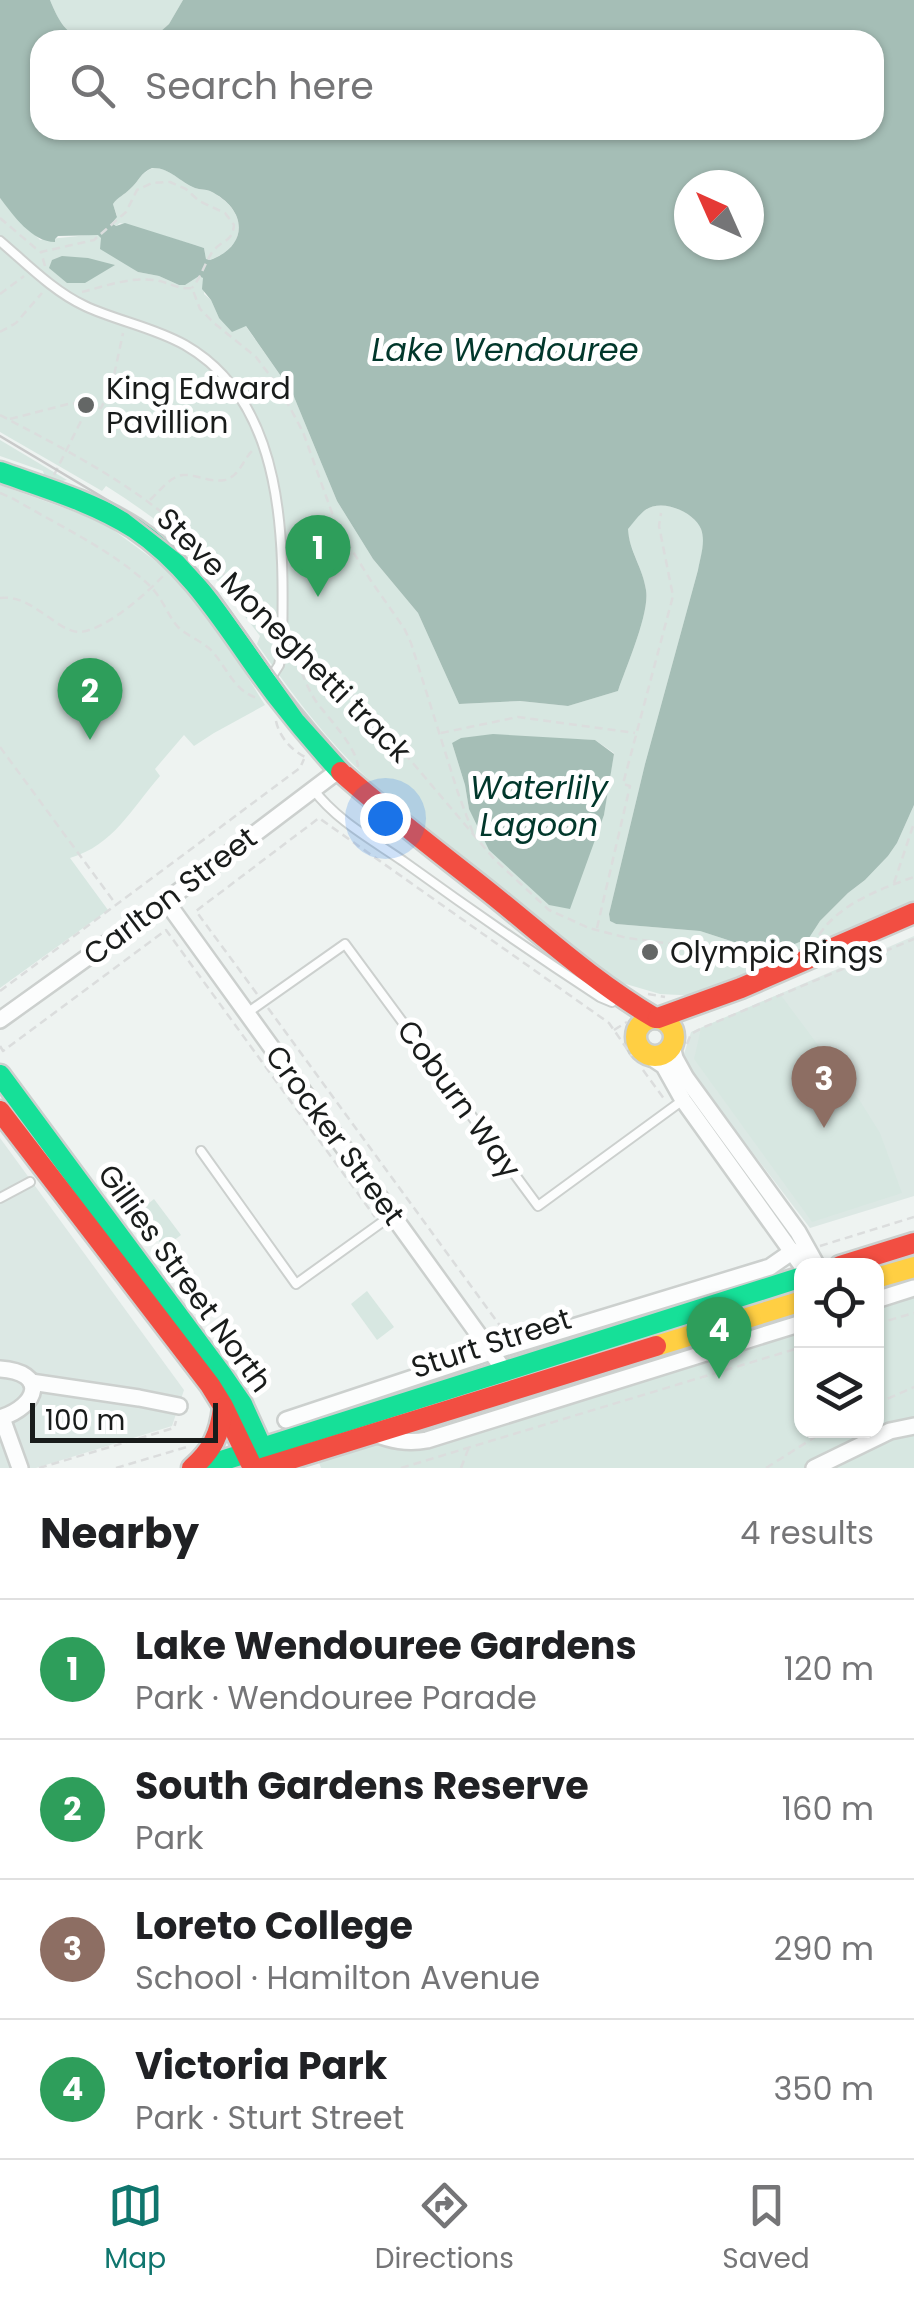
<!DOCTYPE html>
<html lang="en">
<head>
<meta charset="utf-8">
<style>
	:root { --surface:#fff; --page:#f2f2f2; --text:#202124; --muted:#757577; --line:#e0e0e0; --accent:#0f766e }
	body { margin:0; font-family:Poppins,sans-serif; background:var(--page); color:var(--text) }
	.controls { position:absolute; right:30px; bottom:30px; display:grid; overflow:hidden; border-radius:20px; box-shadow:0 2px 8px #0004 }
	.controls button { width:90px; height:90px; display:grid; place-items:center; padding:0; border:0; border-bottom:2px solid var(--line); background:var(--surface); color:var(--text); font:50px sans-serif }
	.compass { position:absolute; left:674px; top:170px; width:90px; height:90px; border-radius:50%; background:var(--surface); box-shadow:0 2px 8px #0004; rotate:315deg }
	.scale { position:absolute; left:30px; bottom:25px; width:188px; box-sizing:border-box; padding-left:10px; border:5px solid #191c1b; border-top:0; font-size:28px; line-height:35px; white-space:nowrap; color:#191c1b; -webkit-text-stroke:8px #fff; paint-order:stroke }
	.you { position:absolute; left:385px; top:818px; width:35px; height:35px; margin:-25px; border:8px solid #fff; border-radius:50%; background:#1a73e8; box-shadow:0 0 0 15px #1a73e833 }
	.badge { display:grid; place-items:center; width:65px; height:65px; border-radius:50%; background:var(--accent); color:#fff; font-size:32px; font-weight:700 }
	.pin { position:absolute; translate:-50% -82px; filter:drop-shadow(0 2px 5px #0008) }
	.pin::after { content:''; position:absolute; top:52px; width:35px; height:30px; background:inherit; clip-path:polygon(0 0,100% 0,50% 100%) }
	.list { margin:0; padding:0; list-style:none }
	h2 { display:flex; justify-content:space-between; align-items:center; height:130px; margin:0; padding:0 40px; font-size:42px }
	h2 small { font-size:32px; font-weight:400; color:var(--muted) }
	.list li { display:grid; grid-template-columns:65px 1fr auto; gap:30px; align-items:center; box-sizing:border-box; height:140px; padding:0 40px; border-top:2px solid var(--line) }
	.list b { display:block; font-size:38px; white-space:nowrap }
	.list p { margin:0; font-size:32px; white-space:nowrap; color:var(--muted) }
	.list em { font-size:32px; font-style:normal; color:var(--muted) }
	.icon { flex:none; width:55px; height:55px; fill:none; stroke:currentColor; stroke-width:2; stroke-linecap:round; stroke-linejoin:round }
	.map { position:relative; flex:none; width:914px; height:1468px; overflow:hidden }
	.search { position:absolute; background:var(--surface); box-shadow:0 2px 8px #0004; left:30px; right:30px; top:30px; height:110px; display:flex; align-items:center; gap:25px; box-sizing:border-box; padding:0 35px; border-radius:30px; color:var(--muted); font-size:38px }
	.sheet { height:690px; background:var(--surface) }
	nav { display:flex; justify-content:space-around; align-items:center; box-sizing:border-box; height:140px; border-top:2px solid var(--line); background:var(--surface); font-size:28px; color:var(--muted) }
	nav a { display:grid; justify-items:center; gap:5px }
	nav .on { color:var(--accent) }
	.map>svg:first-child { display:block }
	.built { fill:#dce8e4 }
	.green { fill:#d7e7e1; fill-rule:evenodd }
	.water { fill:#a5beb6; fill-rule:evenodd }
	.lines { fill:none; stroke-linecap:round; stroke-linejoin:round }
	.lane-casing { stroke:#ccd0ce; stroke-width:12 }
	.street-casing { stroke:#ccd0ce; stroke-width:20 }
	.fast-casing { stroke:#ccd0ce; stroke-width:25 }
	.slow-casing { stroke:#ccd0ce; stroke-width:25 }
	.jam-casing { stroke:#ccd0ce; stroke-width:25 }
	.path { stroke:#dbdddd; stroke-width:2.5; stroke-dasharray:8 5; stroke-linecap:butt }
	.lane { stroke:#fcfdfd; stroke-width:8 }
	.street { stroke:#fcfdfd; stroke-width:15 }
	.fast { stroke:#16e098; stroke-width:20 }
	.slow { stroke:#ffcf43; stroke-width:20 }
	.jam { stroke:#f24e42; stroke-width:20 }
	.tram { stroke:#c9caca; stroke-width:2.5 }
	.poi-dot { fill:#646766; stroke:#fff; stroke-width:4 }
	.labels { text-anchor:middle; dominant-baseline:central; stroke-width:10; stroke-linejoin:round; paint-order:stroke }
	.poi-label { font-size:30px; fill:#191c1b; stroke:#fff; text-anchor:start }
	.street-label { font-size:30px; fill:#191c1b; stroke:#fff }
	.water-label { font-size:32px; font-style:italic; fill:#01372b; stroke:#fff }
</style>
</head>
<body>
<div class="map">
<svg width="914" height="1468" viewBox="0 0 914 1468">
	<rect width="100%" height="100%" fill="#eef3f1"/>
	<!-- built -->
	<g class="built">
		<polygon points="914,936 914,1196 810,1228 682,1060 691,1032"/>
		<polygon points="0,1138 184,1390 172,1426 36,1468 0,1468"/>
	</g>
	<!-- green -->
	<g class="green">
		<path d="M50,0H183L169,24L151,40H82C64,32 57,17 50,0Z"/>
		<path d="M153,168C169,167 180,182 195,188C200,190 206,189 210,191C247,210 250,244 210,260L206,259L204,248L195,245L120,223L116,226L112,222L117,216L113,204C118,197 124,195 130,189C140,180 140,173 153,168Z"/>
		<path d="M0,198L40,240L98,234L122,260L138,272L159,276L179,285L186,284L199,275L204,278V294L211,300L219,318L245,325L292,392L337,501L373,559L418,613L459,704L520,701L568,706L618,691C626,667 650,613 646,590C643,569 630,551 627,529C633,523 638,515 644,511C661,497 694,512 701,529C707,542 700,558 698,570L645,764L609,914L610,921L616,924L700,931L771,954L809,938L820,921L848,893L865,880L888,856L897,843L914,805V901L699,996L660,994L619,982L392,800C337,755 297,701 257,644L260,636L197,554L190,557L180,547L183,541C158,521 133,503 106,486L102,491L0,432ZM544,738L595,740L614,753L604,815L586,861L469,809L465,785L452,743Z"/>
		<polygon points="0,440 67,480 59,482 45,478 43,471 0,456"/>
		<path d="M0,485L78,513L103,524L107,522L113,525L112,529L157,562H162C203,604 234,655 265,705L214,733L194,746L184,735L155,769L160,776C131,809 114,845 70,858L108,910L0,988Z"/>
		<polygon points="780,994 860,1101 880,1133 902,1193 812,1222 694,1059 701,1028"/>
		<polygon points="154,1199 181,1235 164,1248 138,1212"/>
		<polygon points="367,1291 394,1327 377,1340 351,1304"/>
		<polygon points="914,1292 914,1468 321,1468 318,1460 378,1442 399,1447 801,1327 802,1430 876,1430 877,1304"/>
	</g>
	<!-- water -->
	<g class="water">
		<path d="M0,0H50C57,17 64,32 82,40H40V130H874V40H151L169,24L183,0H914V805L897,843L888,856L865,880L848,893L820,921L809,938L771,954L700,931L616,924L610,921L609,914L645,764L698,570C700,558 706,542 701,529C694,512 661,497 644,511C639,515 633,523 628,529C629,551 643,568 646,590C650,613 626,667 618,691L568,706L520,701L459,704L418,613L373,559L337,501L292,392L246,326L232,332L219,318L211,300L202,289L203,278L199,276L185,285H179L159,276L138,272L100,249L101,238L98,235L58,236L55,239V242C32,242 13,215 0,198ZM152,168C169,167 180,182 195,188C200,190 206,189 210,191C247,209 250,245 210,260L206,259L204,248L195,245L125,223L116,226L112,223L117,217L113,204C118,197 124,195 130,189C140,180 140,173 152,168ZM749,185V245H689V185Z"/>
		<polygon points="62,256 88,258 115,265 85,283 67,283 49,268 52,260"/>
		<polygon points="493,734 595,740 614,754 604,815 570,909 549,905 489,850 469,809 465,785 452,743 461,738"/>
	</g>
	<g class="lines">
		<defs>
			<g id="lane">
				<path d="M0,241C27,264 53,291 85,306C117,321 153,327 185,345C288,404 284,546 282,650L279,665L270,679"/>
				<path d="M313,789C336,820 371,839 403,861C468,908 533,953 600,997L612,1002"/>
				<polyline points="247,1013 345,944 538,1206 683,1100"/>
				<polyline points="201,1151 296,1284 392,1215"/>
				<polyline points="0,1198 30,1182"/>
			</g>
			<g id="street">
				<polyline points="166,901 504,1370"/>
				<polyline points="0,1020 166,901 339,770"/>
				<polyline points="672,1046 675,1058 686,1078 798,1232 817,1266"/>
				<polyline points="646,1054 664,1066 683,1100 802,1266"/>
				<polyline points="876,1300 914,1288"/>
				<path d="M0,1369C48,1372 39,1406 0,1418"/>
				<polyline points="31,1382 139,1398 179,1406"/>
				<polyline points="2,1418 20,1468"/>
				<polyline points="286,1420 491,1352 770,1267 793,1251"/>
				<path d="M372,1433C391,1440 407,1444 427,1440L802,1323"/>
				<polyline points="814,1468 890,1431 914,1426"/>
			</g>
			<g id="fast">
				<path d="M0,472C45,488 93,502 134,528C197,570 232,637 277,696C297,722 319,748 341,772"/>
				<polyline points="0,1075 222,1375 242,1404 266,1457"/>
				<polyline points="199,1468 802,1277"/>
			</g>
			<g id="slow">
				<circle cx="655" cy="1037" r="19"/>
				<polyline points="876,1278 914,1267"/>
				<polyline points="656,1346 802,1301"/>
			</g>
			<g id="jam">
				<path d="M341,772C387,813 436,850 484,888C542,934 591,980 655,1018"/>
				<polyline points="658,1018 741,988 914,913"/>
				<polyline points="0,1111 210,1385 223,1406 250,1462"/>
				<polyline points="840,1266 914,1243"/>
				<path d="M192,1468C212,1451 220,1434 223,1408"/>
				<polyline points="262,1468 656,1346"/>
			</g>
		</defs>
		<!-- lane casing -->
		<use href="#lane" class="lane-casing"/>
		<!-- street casing -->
		<use href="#street" class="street-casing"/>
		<!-- fast casing -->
		<use href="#fast" class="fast-casing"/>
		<!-- slow casing -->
		<use href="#slow" class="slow-casing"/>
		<!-- jam casing -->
		<use href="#jam" class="jam-casing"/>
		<!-- path -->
		<g class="path">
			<polyline points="0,218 40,252"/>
			<path d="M45,266L41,252L94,240L126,212L137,190L152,183L170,182L186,189L199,201L225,213L234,225C232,243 223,239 213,251C205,262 202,276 192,288"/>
			<path d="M82,292C105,286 130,277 153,280C167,281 178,290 192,288L200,309L214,323L256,357L280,389L303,432L336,524L371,581L404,628L411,643L458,793L473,833"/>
			<polyline points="0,294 24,276"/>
			<polyline points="0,332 16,323 42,293"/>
			<path d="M0,415C68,451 139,487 195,541C223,569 242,603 273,627"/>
			<polyline points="10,419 72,403 88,407 101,408 112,385 123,333"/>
			<polyline points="54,475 88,407"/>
			<path d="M0,493L12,498C59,526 109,548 149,585C163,598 169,619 180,629C190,637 203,642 212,651C228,669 234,692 260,699"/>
			<path d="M150,500C159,492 170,476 183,475C196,474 211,483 225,480C240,476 243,459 253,450"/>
			<path d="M0,598C21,596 33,607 50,618C58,624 68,631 78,632C104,632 147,593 163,576"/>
			<polyline points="294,644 362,703 495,860 549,910 589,928 627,938 702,948 760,960"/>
			<path d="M293,648C299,666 305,683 315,700C327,717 357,747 358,767"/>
			<path d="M276,721C279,736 291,750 305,757"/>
			<polyline points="441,733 518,717 635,733"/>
			<polyline points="0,747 115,903"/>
			<polyline points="894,883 914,823"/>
			<polyline points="597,928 630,786 623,784 673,596 659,526 661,513"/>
			<path d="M819,935C839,904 880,889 914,877"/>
			<polyline points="0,991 300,768 304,759"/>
			<polyline points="257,994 196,911 319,818 609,1023 632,1056"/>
			<polyline points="648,994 665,997"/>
			<polyline points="268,1008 501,1327"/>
			<polyline points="614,1030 627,1022"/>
			<polyline points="687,1044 691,1034 702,1028 914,939"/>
			<polyline points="0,1046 3,1051 166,930 375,1217"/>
			<polyline points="643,1070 665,1100"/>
			<polyline points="820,1246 914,1217"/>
			<polyline points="876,1324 914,1313"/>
			<polyline points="876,1404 914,1387"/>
			<polyline points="39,1468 174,1428 176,1421"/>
			<polyline points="116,1468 190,1446"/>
			<polyline points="401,1468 802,1347"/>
			<polyline points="461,1468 469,1447"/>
			<polyline points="766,1468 826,1430"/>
		</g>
		<!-- lane -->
		<use href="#lane" class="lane"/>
		<!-- street -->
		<use href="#street" class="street"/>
		<!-- fast -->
		<use href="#fast" class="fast"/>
		<!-- slow -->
		<use href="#slow" class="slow"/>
		<!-- jam -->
		<use href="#jam" class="jam"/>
		<!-- tram -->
		<polyline class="tram" points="0,436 129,513 183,555 216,591 304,715 350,766"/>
	</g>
	<!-- markers -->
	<g class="poi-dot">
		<circle cx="86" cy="405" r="10"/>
		<circle cx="650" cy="952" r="10"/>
	</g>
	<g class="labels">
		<!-- poi labels -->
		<g class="poi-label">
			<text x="106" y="388">King Edward<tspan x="106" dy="34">Pavillion</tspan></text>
			<text x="670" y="952">Olympic Rings</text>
		</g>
		<!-- street labels -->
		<g class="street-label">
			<text transform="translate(284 635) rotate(45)">Steve Moneghetti track</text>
			<text transform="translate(170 896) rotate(-37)">Carlton Street</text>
			<text transform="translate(459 1099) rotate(54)">Coburn Way</text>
			<text transform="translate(335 1135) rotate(54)">Crocker Street</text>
			<text transform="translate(185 1278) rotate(54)">Gillies Street North</text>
			<text transform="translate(491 1343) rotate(-18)">Sturt Street</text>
		</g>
		<!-- water labels -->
		<g class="water-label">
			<text x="505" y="349">Lake Wendouree</text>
			<text x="539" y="787">Waterlily<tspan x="539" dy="37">Lagoon</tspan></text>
		</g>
	</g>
</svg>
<div class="controls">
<button><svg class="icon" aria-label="locate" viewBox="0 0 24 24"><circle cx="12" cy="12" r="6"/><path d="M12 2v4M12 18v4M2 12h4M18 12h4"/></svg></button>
<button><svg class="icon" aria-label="layers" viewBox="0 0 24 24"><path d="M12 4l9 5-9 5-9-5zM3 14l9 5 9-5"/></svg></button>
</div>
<svg class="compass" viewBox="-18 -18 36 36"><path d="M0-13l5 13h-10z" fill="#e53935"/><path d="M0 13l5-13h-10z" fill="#757577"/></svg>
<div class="scale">100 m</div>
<div class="you"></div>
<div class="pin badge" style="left:318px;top:597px;background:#2e9e5b">1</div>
<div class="pin badge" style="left:90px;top:740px;background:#2e9e5b">2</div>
<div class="pin badge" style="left:824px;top:1128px;background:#8d6e63">3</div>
<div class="pin badge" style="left:719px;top:1379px;background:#2e9e5b">4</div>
<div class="search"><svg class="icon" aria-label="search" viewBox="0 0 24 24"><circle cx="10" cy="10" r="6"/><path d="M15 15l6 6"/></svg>Search here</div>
</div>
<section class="sheet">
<h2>Nearby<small>4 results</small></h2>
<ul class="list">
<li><span class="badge" style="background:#2e9e5b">1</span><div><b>Lake Wendouree Gardens</b><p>Park · Wendouree Parade</p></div><em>120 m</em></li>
<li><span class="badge" style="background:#2e9e5b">2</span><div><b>South Gardens Reserve</b><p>Park</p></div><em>160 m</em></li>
<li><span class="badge" style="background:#8d6e63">3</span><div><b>Loreto College</b><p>School · Hamilton Avenue</p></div><em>290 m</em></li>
<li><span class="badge" style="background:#2e9e5b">4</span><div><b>Victoria Park</b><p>Park · Sturt Street</p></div><em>350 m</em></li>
</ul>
</section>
<nav>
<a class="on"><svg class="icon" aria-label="map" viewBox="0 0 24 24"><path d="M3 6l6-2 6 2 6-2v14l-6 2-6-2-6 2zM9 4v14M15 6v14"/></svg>Map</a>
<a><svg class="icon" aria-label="directions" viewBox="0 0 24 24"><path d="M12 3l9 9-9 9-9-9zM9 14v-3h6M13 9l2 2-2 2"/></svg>Directions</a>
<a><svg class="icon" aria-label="saved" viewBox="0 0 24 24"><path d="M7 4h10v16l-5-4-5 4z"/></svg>Saved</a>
</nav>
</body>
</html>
